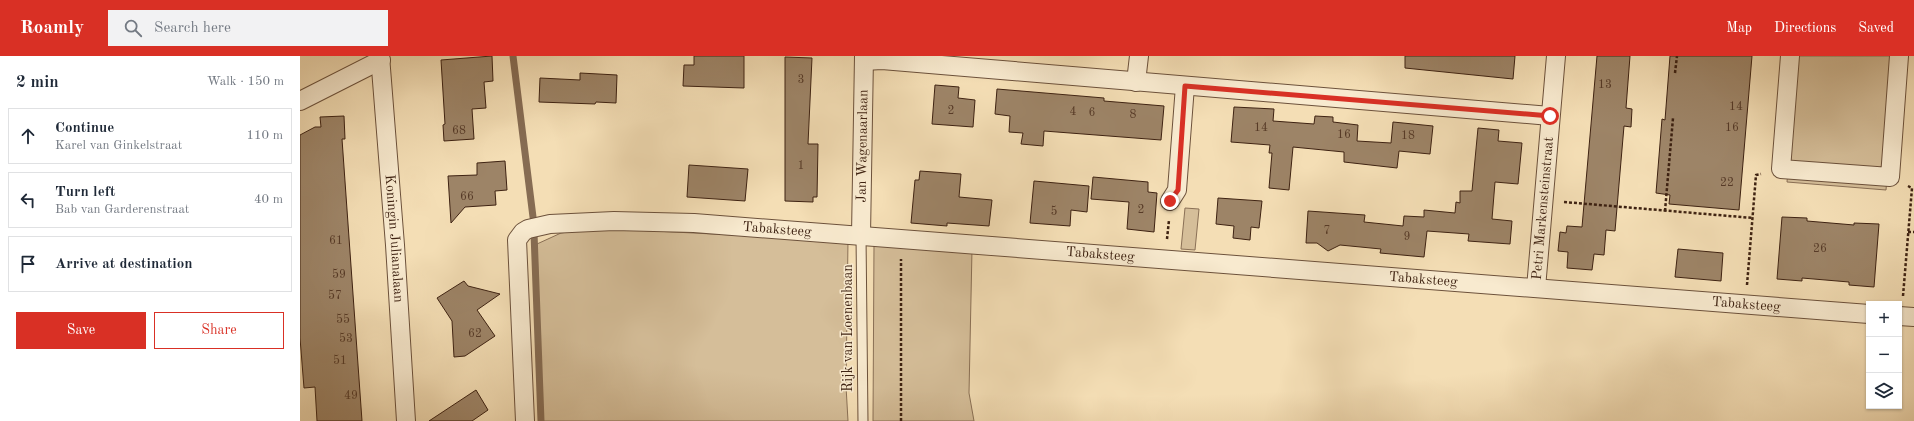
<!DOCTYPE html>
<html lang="en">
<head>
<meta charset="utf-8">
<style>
	:root { --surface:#fff; --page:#f2f2f3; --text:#1f2937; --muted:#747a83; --line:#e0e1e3; --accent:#d93025 }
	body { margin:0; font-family:"Old Standard TT",serif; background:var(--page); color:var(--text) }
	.controls { position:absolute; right:12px; bottom:12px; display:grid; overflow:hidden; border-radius:0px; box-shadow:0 1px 3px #0004 }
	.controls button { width:36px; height:36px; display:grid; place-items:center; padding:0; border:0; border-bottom:1px solid var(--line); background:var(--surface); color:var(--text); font:20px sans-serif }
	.stop { position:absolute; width:12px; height:12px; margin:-9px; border:3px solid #d93025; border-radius:50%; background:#fff }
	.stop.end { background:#d93025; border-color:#fff; box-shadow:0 1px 4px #0008 }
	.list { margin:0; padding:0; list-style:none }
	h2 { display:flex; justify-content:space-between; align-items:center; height:52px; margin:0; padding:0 16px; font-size:17px }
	h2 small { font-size:13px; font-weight:400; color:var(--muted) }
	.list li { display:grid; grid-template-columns:26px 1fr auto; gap:12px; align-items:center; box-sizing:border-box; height:56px; margin:0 8px 8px; padding:0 8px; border:1px solid var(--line); border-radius:0px }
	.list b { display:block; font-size:15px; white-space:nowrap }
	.list p { margin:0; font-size:13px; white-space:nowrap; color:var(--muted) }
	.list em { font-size:13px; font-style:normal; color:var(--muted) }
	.actions { display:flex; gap:8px; padding:12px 16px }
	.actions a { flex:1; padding:9px 0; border:1px solid var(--accent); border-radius:0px; text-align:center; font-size:14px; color:var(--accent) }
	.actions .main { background:var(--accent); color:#fff }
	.icon { flex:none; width:22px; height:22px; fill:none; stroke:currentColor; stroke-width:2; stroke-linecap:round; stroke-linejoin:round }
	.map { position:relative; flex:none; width:1614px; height:365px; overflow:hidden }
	header { display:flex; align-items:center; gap:24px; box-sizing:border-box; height:56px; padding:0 20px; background:var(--accent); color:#fff }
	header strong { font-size:19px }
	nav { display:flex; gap:22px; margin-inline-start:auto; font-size:14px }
	.search { width:280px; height:36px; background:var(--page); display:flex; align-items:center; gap:10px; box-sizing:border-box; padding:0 14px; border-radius:0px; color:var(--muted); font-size:15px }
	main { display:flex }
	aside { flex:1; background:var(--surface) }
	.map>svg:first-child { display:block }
	.green { fill:#d5be99; stroke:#8a7056 }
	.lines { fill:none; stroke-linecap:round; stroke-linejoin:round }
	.stream { stroke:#866c53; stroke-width:7 }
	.building { fill:#9d8467; stroke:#3e2212 }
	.service-casing { stroke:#6c513b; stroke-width:11 }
	.minor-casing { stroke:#6c513b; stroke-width:20 }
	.path { stroke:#3e2212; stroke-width:2.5; stroke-dasharray:3 2; stroke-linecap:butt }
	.service { stroke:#f8eacf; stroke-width:9 }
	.minor { stroke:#f8eacf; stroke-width:18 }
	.route { stroke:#d93025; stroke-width:5 }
	.labels { text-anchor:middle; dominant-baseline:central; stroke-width:3; stroke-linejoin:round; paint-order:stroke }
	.number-label { font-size:12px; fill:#563a27 }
	.street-label { font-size:14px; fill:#3e2212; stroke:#f8eacf }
</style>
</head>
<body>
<header>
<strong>Roamly</strong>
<div class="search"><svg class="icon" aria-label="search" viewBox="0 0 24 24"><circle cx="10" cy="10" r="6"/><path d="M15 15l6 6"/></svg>Search here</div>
<nav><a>Map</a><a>Directions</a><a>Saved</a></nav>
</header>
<main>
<aside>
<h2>2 min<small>Walk · 150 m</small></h2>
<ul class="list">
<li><svg class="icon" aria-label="ahead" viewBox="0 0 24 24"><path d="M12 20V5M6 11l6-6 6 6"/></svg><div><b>Continue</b><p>Karel van Ginkelstraat</p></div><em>110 m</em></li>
<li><svg class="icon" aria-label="left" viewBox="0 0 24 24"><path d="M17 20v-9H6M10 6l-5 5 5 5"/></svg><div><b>Turn left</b><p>Bab van Garderenstraat</p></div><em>40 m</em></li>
<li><svg class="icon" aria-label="arrive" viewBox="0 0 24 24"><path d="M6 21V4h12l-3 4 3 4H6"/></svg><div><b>Arrive at destination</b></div></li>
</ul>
<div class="actions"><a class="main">Save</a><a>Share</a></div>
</aside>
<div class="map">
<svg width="1614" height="365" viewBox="0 0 1614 365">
	<rect width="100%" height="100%" fill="#f4deb5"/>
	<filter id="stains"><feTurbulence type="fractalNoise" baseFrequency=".005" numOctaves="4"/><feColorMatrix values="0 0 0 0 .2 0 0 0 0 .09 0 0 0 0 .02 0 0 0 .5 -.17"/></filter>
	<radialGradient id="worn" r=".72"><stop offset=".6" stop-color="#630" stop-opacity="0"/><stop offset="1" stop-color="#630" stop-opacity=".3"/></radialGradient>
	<!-- green -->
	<g class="green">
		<polygon points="1497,0 1597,0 1586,134 1487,126"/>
		<polygon points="885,152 899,153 895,194 881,193"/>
		<polygon points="296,172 548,185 546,330 548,365 242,365 237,188 261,177"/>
		<polygon points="574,188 672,194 669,337 674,365 573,365"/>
	</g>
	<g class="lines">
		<!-- stream -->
		<g class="stream">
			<polyline points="213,0 233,161"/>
			<polyline points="234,177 241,365"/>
		</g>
	</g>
	<!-- building -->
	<g class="building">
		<polygon points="192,0 193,25 184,26 186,52 172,53 174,83 144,85 143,69 145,68 141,4"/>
		<polygon points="394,0 444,0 444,32 383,30 384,9 394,9"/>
		<polygon points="1105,0 1215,0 1213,23 1105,12"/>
		<polygon points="1297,0 1330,0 1326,52 1332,53 1331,71 1324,70 1315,175 1306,174 1304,199 1294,198 1292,214 1267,212 1268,196 1258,195 1260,176 1266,177 1267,170 1282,171"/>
		<polygon points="1370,0 1452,0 1439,154 1369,148 1370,139 1356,137 1362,63 1365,64"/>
		<polygon points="485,1 512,2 508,88 518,88 517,141 513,141 513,146 485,145"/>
		<polygon points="280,17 317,19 316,47 296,46 295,48 239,46 240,22 280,24"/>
		<polygon points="635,29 659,31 658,42 675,44 673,71 632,68"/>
		<polygon points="697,33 804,42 804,45 864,50 861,84 744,75 743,90 721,88 723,77 709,76 710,60 695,58"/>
		<polygon points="934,51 974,53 973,65 1014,68 1015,60 1033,61 1033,66 1058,69 1057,85 1091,87 1093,66 1133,70 1130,98 1099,95 1097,112 1044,106 1044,96 993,91 989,134 969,132 972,97 969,97 970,89 931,86"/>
		<polygon points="44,60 45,83 42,83 62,365 17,365 15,331 4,332 0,282 0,79 15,71 21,71 20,61"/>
		<polygon points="1178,72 1199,74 1198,85 1222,87 1218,128 1195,126 1192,163 1212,165 1210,188 1168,185 1169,178 1127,175 1124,201 1080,197 1081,193 1040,189 1028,195 1017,187 1006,187 1008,155 1065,159 1064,166 1103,170 1104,160 1124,161 1124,154 1155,157 1156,146 1160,147 1160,135 1172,135"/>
		<polygon points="205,105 207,134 195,135 196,149 165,151 151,167 148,120 177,119 177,107"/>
		<polygon points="389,109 448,113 445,145 387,141"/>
		<polygon points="620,115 661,118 659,141 692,144 689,170 647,167 647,170 611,167 615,124 619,124"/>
		<polygon points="793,121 848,126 848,136 857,137 854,176 827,173 829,146 791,143"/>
		<polygon points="734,125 789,130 787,156 771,154 770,170 730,167"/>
		<polygon points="918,142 962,145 959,172 951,171 950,184 933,182 934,170 916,168"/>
		<polygon points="1482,161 1507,162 1507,165 1554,169 1554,167 1579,168 1574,231 1549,229 1549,226 1502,222 1502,225 1477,223"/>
		<polygon points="1378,193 1423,197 1421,225 1375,221"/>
		<polygon points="164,225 168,230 200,238 177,254 195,280 165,300 154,301 152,265 137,242"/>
		<polygon points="176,334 188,354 172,365 129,365"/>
	</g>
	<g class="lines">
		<defs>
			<polyline id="service" points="561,179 563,365"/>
			<g id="minor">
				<path id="s1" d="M80,0L95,189L106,365"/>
				<polyline points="1490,0 1481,113 1590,121 1599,0"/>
				<polyline points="564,5 582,4 1250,60"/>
				<polyline points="836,26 839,0"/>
				<polyline points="0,45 81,4"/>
				<polyline points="870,145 877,134 885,30"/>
				<path id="s2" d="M561,179L564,0"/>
				<path id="s3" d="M1236,232L1256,0"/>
				<polyline points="1599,260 1614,261"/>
				<path id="s4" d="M225,365L217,184L223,176L228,173L250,168L314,165L394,167L1569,258"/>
			</g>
		</defs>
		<!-- service casing -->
		<use href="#service" class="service-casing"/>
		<!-- minor casing -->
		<use href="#minor" class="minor-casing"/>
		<!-- path -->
		<g class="path">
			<polyline points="1375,17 1377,0"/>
			<polyline points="1264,146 1453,162"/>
			<polyline points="1365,155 1373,62"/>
			<polyline points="1608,176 1614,176"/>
			<polyline points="867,183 869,164"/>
			<polyline points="1447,229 1456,119 1461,118"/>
			<polyline points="1603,240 1612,132 1608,130"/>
			<polyline points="601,365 601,203"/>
		</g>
		<!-- service -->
		<use href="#service" class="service"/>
		<!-- minor -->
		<use href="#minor" class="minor"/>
	</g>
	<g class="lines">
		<!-- route -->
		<polyline class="route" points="870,145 878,134 885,30 1250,60"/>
	</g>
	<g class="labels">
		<!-- number labels -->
		<g class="number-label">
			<text x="501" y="24">3</text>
			<text x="1305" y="29">13</text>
			<text x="1436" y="51">14</text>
			<text x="651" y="55">2</text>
			<text x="773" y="56">4</text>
			<text x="792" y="57">6</text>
			<text x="833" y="59">8</text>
			<text x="961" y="72">14</text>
			<text x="1432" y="72">16</text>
			<text x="159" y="75">68</text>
			<text x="1044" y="79">16</text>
			<text x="1108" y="80">18</text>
			<text x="501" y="110">1</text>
			<text x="1427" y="127">22</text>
			<text x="167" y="141">66</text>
			<text x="841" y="154">2</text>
			<text x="754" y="156">5</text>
			<text x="1027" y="175">7</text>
			<text x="1107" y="181">9</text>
			<text x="36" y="185">61</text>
			<text x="1520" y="193">26</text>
			<text x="39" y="219">59</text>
			<text x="35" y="240">57</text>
			<text x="43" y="264">55</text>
			<text x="175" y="278">62</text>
			<text x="46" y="283">53</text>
			<text x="40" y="305">51</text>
			<text x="51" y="340">49</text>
		</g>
		<!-- street labels -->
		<g class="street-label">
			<text stroke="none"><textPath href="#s2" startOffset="89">Jan Wagenaarlaan</textPath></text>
			<text stroke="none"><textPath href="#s3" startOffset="80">Petri Markensteinstraat</textPath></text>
			<text stroke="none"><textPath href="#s4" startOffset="447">Tabaksteeg</textPath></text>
			<text stroke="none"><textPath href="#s1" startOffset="183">Koningin Julianalaan</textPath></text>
			<text stroke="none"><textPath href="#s4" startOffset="771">Tabaksteeg</textPath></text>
			<text stroke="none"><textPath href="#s4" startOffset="1095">Tabaksteeg</textPath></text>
			<text stroke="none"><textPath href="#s4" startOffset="1419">Tabaksteeg</textPath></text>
			<text transform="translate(548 272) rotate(-90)">Rijk van Loenenbaan</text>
		</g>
	</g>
	<rect width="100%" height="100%" filter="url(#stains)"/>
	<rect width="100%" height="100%" fill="url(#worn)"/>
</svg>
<div class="controls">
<button>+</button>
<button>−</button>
<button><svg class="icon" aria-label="layers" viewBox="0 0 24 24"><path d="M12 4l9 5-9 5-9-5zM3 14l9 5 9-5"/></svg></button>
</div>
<div class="stop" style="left:1250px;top:60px"></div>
<div class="stop end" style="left:870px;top:145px"></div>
</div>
</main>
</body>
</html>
